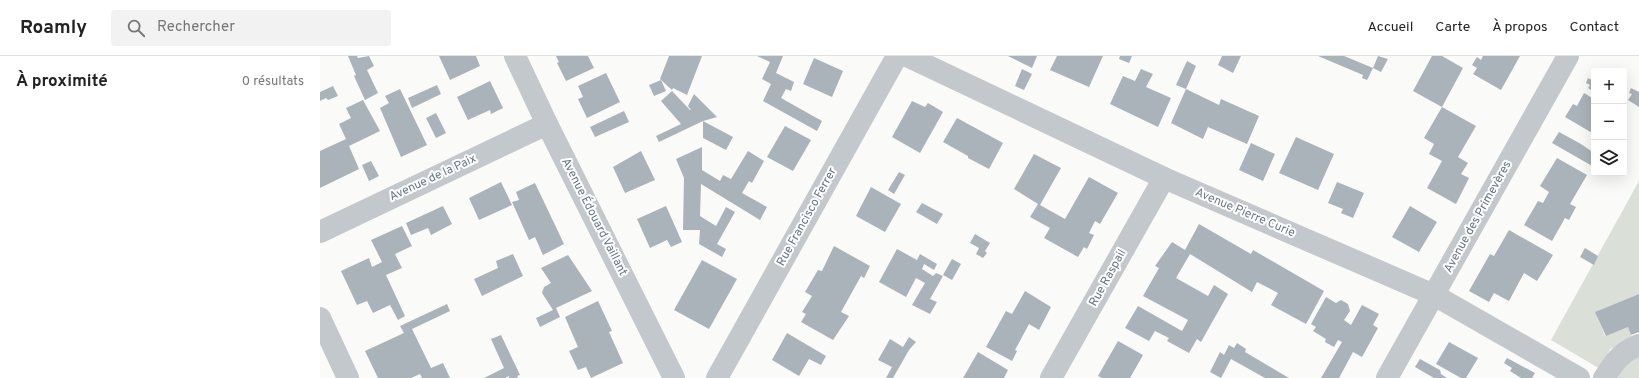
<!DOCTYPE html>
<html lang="fr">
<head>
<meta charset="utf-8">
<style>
	:root { --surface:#fff; --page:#f2f2f2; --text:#222; --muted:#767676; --line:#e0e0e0 }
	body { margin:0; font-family:Overpass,sans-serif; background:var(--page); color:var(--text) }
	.controls { position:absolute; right:12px; top:12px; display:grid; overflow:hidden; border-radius:4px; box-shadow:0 4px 16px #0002 }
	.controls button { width:36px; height:36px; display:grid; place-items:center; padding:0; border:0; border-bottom:1px solid var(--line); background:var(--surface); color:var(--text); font:20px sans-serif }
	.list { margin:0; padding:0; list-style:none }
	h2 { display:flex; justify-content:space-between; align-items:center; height:52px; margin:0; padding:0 16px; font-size:17px }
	h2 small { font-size:13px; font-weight:400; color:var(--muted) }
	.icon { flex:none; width:22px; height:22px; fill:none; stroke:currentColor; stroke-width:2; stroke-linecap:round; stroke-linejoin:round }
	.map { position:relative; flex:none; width:1319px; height:322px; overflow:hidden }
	header { display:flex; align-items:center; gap:24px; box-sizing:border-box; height:56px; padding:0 20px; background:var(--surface); border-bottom:1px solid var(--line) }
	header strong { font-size:19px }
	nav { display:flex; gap:22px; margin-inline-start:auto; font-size:14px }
	.search { width:280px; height:36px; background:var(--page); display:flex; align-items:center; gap:10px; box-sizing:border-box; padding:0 14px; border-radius:4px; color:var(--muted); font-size:15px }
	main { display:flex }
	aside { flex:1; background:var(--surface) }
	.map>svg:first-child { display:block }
	.green { fill:#dadfd7 }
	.building { fill:#aab3b9 }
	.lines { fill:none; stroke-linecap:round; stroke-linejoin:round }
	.minor { stroke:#c3c8cc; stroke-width:22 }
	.labels { text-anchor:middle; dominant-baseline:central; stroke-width:4; stroke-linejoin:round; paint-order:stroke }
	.street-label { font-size:12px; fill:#657683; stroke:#fff }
</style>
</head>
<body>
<header>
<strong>Roamly</strong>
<div class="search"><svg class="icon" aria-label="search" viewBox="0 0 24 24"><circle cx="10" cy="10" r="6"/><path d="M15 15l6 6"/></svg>Rechercher</div>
<nav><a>Accueil</a><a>Carte</a><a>À propos</a><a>Contact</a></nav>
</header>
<main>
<aside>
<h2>À proximité<small>0 résultats</small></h2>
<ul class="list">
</ul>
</aside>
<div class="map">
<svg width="1319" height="322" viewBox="0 0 1319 322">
	<rect width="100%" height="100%" fill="#fafaf8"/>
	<!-- green -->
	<g class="green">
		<polygon points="1319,125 1319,238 1276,256 1285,280 1308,271 1313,284 1290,293 1282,314 1231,284"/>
		<polygon points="1319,298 1319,322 1298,322 1296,321 1299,314"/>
	</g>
	<!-- building -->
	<g class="building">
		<polygon points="28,0 37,0 38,2 49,0 54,10 47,14 58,37 45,44 34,20 36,19"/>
		<polygon points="119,0 156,0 160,10 130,24"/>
		<polygon points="236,0 268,0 274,12 246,25 237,7 239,6"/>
		<polygon points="349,0 382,0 367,39 353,32 352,34 340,23"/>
		<polygon points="437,0 463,0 456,17 474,26 471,35 466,33 461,42 502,65 497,75 443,45 451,28 442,23 450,6"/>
		<polygon points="688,0 717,0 712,12"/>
		<polygon points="737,0 783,0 769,31 730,14"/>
		<polygon points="800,0 812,0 809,7 799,3"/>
		<polygon points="902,0 921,0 913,17 898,9"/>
		<polygon points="998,0 1024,0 1053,12 1047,24 1042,22 1043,19"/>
		<polygon points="1058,0 1068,3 1061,16 1053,12"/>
		<polygon points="1112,0 1122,0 1143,12 1122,51 1156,70 1138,101 1148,107 1141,118 1149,122 1136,148 1107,132 1122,105 1109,98 1114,88 1104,82 1122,51 1093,35"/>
		<polygon points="1163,0 1200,0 1181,34 1153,18 1157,12 1152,9 1157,1 1161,4"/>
		<polygon points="494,2 523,15 512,41 483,28"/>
		<polygon points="867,5 876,10 866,33 856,29"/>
		<polygon points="702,13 712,18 704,34 695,30"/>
		<polygon points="821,13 833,18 826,31 851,42 838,71 790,48 803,20 815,25"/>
		<polygon points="286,17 300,46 267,62 258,43 263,41 258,30"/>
		<polygon points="1274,21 1274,36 1268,32 1270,29 1266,27 1268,22 1272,24"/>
		<polygon points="341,24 346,35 334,40 329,29"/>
		<polygon points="170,25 183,52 171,58 170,54 148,64 137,41"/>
		<polygon points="117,29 121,38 92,52 88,42"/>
		<polygon points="13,30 18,40 8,44 6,42 0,45 0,36"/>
		<polygon points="1311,32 1319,36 1319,51 1308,44 1312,38 1309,37"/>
		<polygon points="80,33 107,89 81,101 60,52 69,47 65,40"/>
		<polygon points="866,33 899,49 901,43 939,60 927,88 888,71 883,83 851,67"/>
		<polygon points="352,35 370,54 371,54 368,50 374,38 397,61 383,65 413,81 406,94 383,82 383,65 339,86 336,80 361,68 341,45"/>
		<polygon points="1264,37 1274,43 1274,78 1245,61 1253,48 1257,50"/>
		<polygon points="43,44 60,75 29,90 39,113 0,132 0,95 26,83 19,68 31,62 26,52"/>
		<polygon points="592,45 605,51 608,47 623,56 600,97 572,81"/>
		<polygon points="304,55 309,66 275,81 270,71"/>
		<polygon points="116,57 126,77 116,82 106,62"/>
		<polygon points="637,62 683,87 669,113 648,102 648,100 623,86"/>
		<polygon points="465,70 491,84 473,115 447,101"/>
		<polygon points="1239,76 1261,88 1274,97 1274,111 1232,87"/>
		<polygon points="976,81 1014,98 998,134 959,117"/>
		<polygon points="931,87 955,98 943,125 919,114"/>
		<polygon points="382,91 382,114 400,125 403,119 411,123 428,95 444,105 432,127 429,125 422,137 447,151 440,164 381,128 380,160 396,170 406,151 415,156 397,188 406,193 402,201 379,188 380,174 363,174 364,122 356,103"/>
		<polygon points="321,95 335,124 305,137 293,111"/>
		<polygon points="714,98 741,112 720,149 745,163 769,121 798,137 780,168 775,165 769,177 774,179 767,193 764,191 758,201 724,182 730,172 710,161 718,148 694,133"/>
		<polygon points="1237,102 1267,119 1250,148 1256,151 1249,164 1245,162 1232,185 1204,169 1218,145 1223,147 1229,136 1220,130"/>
		<polygon points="51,105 59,120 49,125 42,109"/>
		<polygon points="579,116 585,119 574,138 568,134"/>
		<polygon points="181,126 192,149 159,164 149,142"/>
		<polygon points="1017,126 1044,137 1033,162 1021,157 1023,153 1008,147"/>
		<polygon points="215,127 244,188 223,199 215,181 209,184 192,146 199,144 196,136"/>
		<polygon points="551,131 581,148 565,176 536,160"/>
		<polygon points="602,147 623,158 617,168 596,156"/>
		<polygon points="123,150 132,168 111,179 108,172 91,179 86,167"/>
		<polygon points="346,150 362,186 351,191 347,184 330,192 317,163"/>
		<polygon points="1090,150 1117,166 1099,196 1072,181"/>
		<polygon points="879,168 931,198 933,194 1004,235 986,268 951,249 958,237 937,226 932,236 870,198 856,222 888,240 894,229 908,238 881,286 877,283 869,297 847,285 849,282 835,275 829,285 805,272 818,250 862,275 868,264 823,240 839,212 835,210 852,186 865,194"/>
		<polygon points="82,170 92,190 75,198 82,212 66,219 85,260 78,264 70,249 53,257 47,245 37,249 21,215 49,202 52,211 62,206 51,184"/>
		<polygon points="1189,174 1233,199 1217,225 1204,217 1189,245 1174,237 1169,246 1149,235 1170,198 1174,200"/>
		<polygon points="655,178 670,187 665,195 667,197 663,202 656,198 659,192 650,187"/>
		<polygon points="514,190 550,210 544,222 541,220 521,256 529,260 513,284 481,266 486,258 482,256 492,240 485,236 498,214 502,215"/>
		<polygon points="1265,192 1278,200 1274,209 1260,201"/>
		<polygon points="577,193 597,204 600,198 617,208 614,214 604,208 602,213 613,220 616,217 623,220 610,243 617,246 610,258 592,249 605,227 596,222 586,241 559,226"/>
		<polygon points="193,198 203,220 162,240 154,223 178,212 176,205"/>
		<polygon points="248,199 272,235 236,252 240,261 220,271 216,262 233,254 222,237 224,231 231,227 221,212"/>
		<polygon points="632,203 641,208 632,224 623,219"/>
		<polygon points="382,204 417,223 389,273 354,254"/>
		<polygon points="705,235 731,251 719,274 709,268 695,294 697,295 692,305 666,291 686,255 692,258"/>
		<polygon points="1319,238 1319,276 1311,279 1308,271 1286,280 1275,256"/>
		<polygon points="1006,241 1016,247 1021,244 1028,248 1030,255 1024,264 1031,269 1042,249 1059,258 1053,269 1058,272 1042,301 1033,296 1019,322 1001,322 1022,286 1018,284 1014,291 1005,286 1006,283 993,275 996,271 991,268"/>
		<polygon points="278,245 292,275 289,276 303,307 271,322 266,311 258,314 249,295 258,291 245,261"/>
		<polygon points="127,248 130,255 92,273 111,312 123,307 130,322 102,322 100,318 91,322 58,322 45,295 84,277 80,270"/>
		<polygon points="467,277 506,300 501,309 489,303 479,320 452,304"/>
		<polygon points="181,279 200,319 197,320 198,322 189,322 189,320 185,322 164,322 184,312 171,283"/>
		<polygon points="589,281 596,286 589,294 573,322 566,322 572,311 558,304 570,283 583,291"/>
		<polygon points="798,285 823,299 810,322 782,322 778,320"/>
		<polygon points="1129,286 1158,302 1146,322 1141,322 1116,308"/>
		<polygon points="917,287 926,293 925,296 969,322 945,322 911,303 901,322 890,316 900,296 904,299 909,289 914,292"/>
		<polygon points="658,296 688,314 684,322 643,322"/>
		<polygon points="1187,302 1215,317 1212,322 1201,322 1190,315 1192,312 1184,307"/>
		<polygon points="1100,303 1120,314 1121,318 1127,322 1114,322 1095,311"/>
	</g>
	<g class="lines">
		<!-- minor -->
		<g class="minor">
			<polyline points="195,0 227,68 354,322"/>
			<polyline points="587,0 844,122 1114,239 1259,322"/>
			<polyline points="0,176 227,68"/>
			<polyline points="0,262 28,322"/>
			<polyline points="397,322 577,0"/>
			<polyline points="731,322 844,122"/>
			<polyline points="1067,322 1248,0"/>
			<path d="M1284,322C1295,305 1300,297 1319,289"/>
		</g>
	</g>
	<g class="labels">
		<!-- street labels -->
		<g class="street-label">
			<text transform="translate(113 122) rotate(-25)">Avenue de la Paix</text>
			<text transform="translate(925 157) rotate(23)">Avenue Pierre Curie</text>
			<text transform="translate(274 161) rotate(63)">Avenue Édouard Vaillant</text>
			<text transform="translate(487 161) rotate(-61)">Rue Francisco Ferrer</text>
			<text transform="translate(1158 161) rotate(-61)">Avenue des Primevères</text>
			<text transform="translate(788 222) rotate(-61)">Rue Raspail</text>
		</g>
	</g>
</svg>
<div class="controls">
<button>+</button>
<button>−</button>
<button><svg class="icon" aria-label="layers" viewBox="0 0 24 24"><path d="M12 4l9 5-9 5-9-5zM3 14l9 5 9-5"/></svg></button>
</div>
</div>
</main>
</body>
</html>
